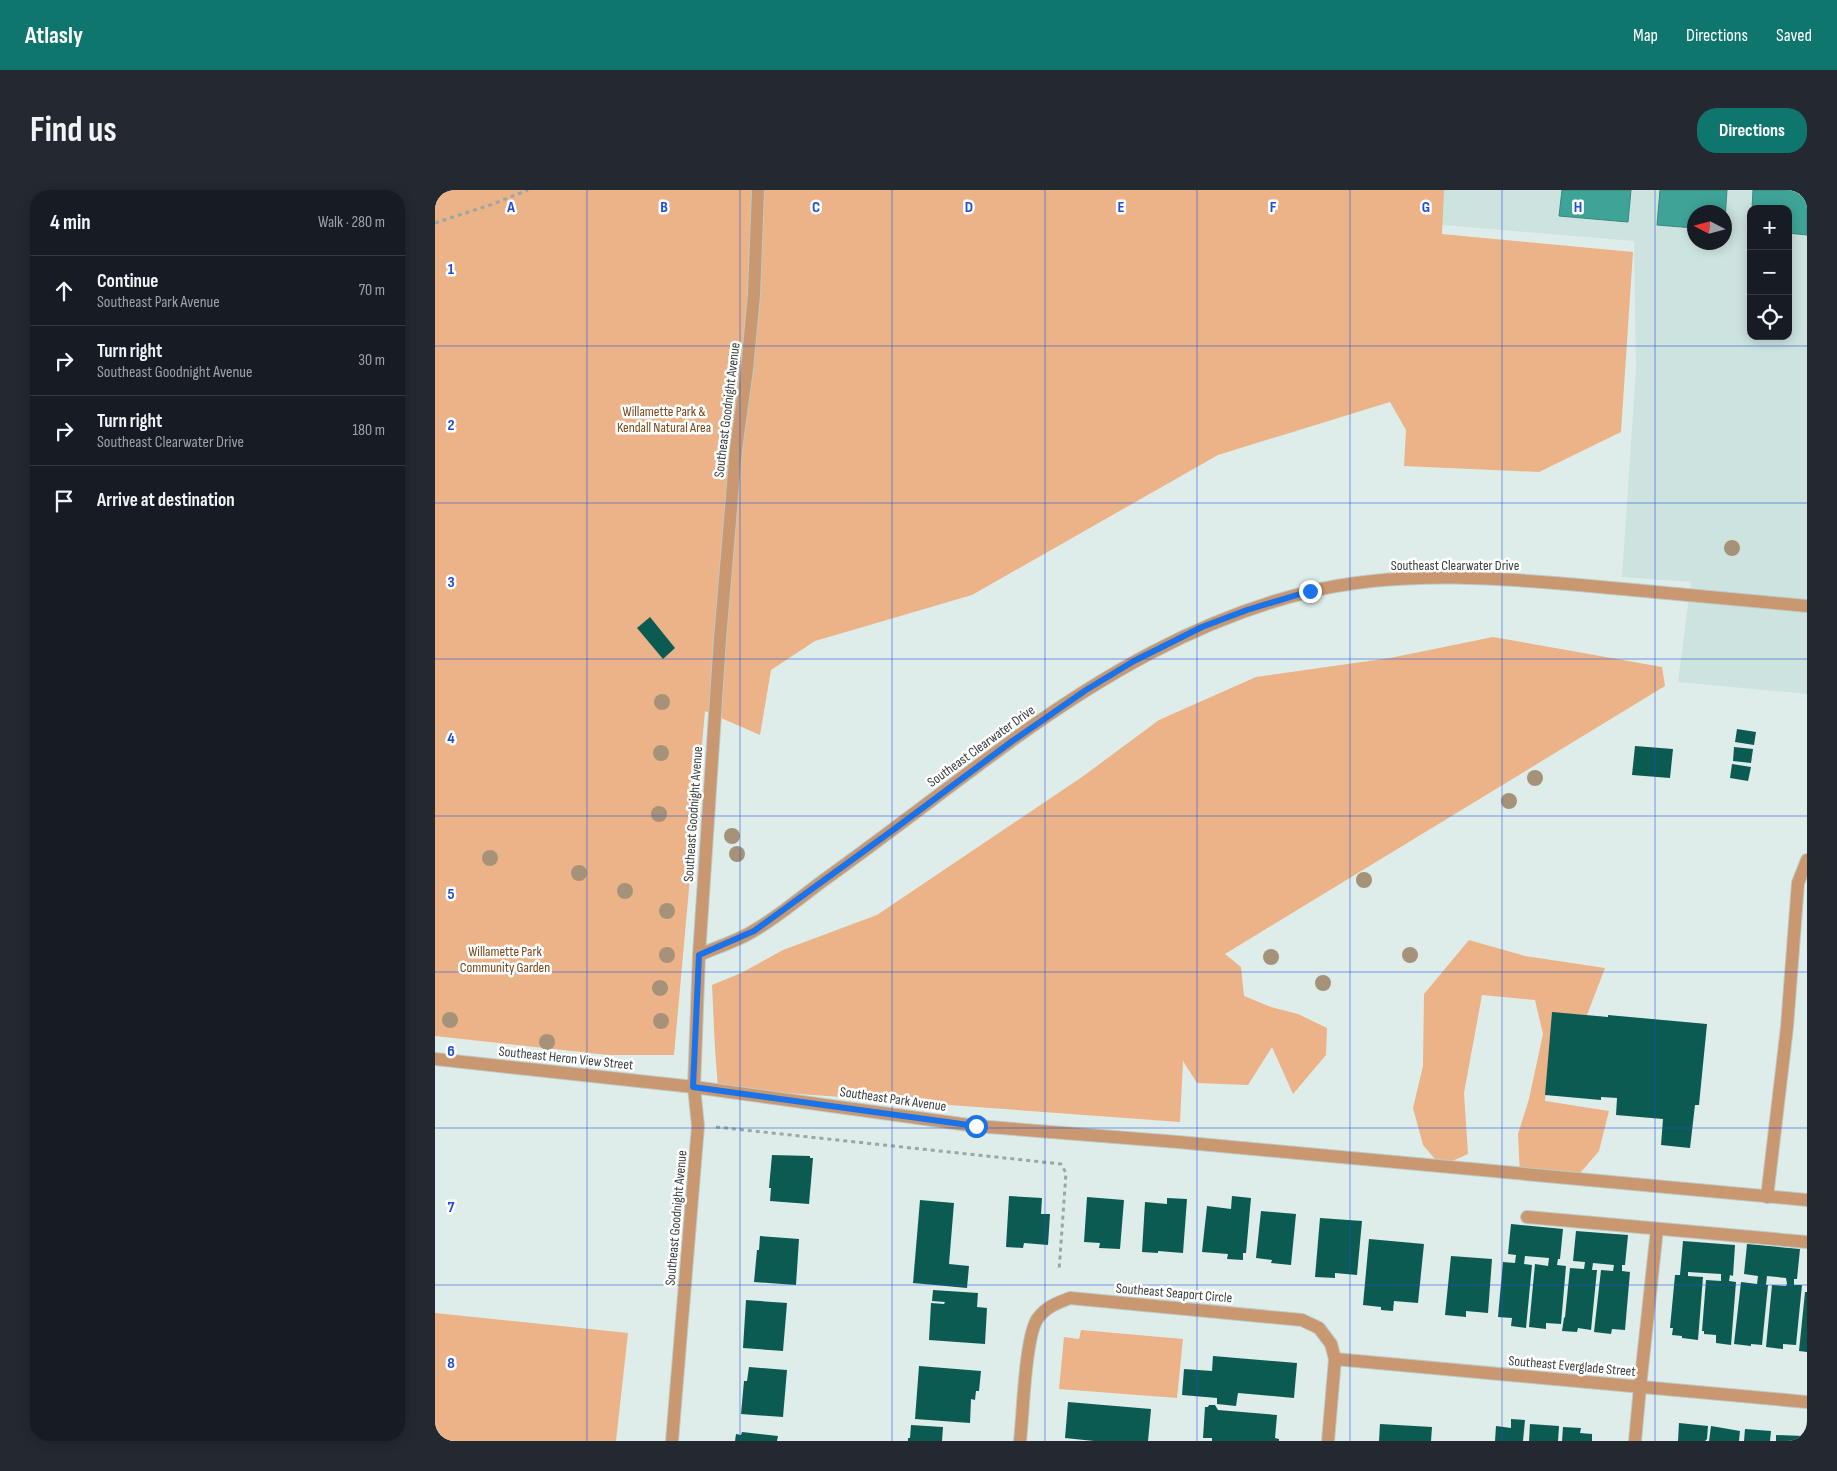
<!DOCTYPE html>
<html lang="en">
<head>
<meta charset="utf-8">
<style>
	:root { --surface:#171b24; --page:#242831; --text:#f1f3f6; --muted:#9ea1a6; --line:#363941; --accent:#0f766e }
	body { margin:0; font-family:"Sofia Sans Condensed",sans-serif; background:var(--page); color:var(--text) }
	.controls { position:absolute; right:15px; top:15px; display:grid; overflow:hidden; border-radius:10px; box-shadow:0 2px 12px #0003 }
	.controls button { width:45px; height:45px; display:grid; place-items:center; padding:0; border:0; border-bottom:1px solid var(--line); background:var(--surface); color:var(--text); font:25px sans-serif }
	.compass { position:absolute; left:1252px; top:15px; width:45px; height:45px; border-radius:50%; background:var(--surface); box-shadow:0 2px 12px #0003; rotate:276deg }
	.stop { position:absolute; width:15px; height:15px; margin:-11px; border:4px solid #1a73e8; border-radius:50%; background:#fff }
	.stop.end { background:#1a73e8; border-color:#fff; box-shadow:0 1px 5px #0008 }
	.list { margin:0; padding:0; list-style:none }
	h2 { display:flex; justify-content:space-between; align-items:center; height:65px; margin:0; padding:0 20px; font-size:21px }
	h2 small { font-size:16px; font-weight:400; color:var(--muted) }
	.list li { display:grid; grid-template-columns:32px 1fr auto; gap:15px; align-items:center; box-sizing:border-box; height:70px; padding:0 20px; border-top:1px solid var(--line) }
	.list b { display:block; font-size:19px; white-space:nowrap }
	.list p { margin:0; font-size:16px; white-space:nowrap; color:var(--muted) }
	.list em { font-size:16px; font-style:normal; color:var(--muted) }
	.icon { flex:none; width:28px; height:28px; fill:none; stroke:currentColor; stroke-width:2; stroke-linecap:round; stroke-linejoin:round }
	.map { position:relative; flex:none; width:1372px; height:1251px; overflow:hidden; border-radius:20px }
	header { display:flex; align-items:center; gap:30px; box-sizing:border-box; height:70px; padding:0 25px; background:var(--accent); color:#fff }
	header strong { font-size:24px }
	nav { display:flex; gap:28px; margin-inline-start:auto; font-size:18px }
	.intro { display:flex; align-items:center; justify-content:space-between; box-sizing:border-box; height:120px; padding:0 30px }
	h1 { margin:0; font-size:35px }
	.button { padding:12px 22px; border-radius:20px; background:var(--accent); color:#fff; font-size:18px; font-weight:700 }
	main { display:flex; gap:30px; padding:0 30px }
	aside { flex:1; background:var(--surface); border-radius:20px; box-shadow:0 2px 12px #0003 }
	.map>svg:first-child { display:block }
	.built { fill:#cce3df; fill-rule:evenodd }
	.green { fill:#ebb387 }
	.water { fill:#3fa498; stroke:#3d857d }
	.building { fill:#0c5b53 }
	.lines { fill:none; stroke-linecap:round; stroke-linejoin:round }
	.service-casing { stroke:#bdcac7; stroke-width:14 }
	.minor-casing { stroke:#bdcac7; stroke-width:14 }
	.path { stroke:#9ca7a5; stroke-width:3; stroke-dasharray:4 4; stroke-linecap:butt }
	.service { stroke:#c99770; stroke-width:12 }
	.minor { stroke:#c99770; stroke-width:12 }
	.tree { fill:#a69278 }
	.route { stroke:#1a73e8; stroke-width:6 }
	.grid { fill:none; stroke:#1d4ed8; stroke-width:1; stroke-opacity:0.55 }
	.labels { text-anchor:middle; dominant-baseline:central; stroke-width:5; stroke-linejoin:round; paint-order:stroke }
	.street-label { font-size:14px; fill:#383e3d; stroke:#fff }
	.park-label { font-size:14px; fill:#79471b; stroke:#fff }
	.grid-label { font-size:16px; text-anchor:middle; font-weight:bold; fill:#1d4ed8; stroke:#fff; stroke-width:5; stroke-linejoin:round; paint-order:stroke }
</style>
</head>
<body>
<header>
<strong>Atlasly</strong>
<nav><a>Map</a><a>Directions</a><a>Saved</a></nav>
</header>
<div class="intro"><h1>Find us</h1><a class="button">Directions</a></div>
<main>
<aside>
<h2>4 min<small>Walk · 280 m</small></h2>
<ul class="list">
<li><svg class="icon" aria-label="ahead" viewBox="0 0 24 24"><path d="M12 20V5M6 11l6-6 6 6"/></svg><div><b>Continue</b><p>Southeast Park Avenue</p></div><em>70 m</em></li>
<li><svg class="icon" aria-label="right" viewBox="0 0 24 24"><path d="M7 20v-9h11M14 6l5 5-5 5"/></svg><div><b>Turn right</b><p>Southeast Goodnight Avenue</p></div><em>30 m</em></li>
<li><svg class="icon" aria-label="right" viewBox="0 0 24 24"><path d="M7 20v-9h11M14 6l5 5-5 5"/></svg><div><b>Turn right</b><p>Southeast Clearwater Drive</p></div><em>180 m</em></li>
<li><svg class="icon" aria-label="arrive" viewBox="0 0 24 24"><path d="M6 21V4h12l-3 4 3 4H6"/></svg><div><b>Arrive at destination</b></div></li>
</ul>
</aside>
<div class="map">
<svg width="1372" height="1251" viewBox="0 0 1372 1251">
	<rect width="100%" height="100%" fill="#deedea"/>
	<!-- built -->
	<path class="built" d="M968,0H1372V504L1243,492L1256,392L1187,387L1201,179L1199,51L962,31ZM1316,19H1353V146H1316ZM1260,22H1290V52H1260Z"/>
	<!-- green -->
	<g class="green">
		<polygon points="0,0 1009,0 1007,44 1198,62 1186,242 1104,282 969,276 971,240 955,212 783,265 537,405 380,451 336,480 325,545 270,521 239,865 173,865 0,846"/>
		<polygon points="1058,447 1227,477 1230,496 790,764 806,777 809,806 836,817 863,824 892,838 891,865 858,904 837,857 813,895 762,893 748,871 745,932 283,898 280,859 277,795 306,783 348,760 442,725 647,587 724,530 821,487 955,468"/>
		<polygon points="1034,750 1090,766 1170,778 1152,825 1117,823 1110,911 1174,921 1164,961 1140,989 1085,984 1083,944 1094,909 1108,844 1100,810 1047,805 1029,903 1033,964 1006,976 988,955 978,918 988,876 989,804"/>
		<polygon points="0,1123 193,1143 181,1251 0,1251"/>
		<polygon points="646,1140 748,1149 742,1208 624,1199 629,1147 644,1149"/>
	</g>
	<!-- water -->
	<g class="water">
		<polygon points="1127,0 1196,0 1193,32 1124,26"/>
		<polygon points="1225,0 1292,0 1290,29 1290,22 1260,22 1259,38 1222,35"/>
		<polygon points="1318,0 1372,0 1372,45 1353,43 1353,19 1317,19"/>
	</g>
	<!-- building -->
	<g class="building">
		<polygon points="215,427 240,458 228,469 202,438"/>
		<polygon points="1302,539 1321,542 1319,555 1300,552"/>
		<polygon points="1200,556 1238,559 1235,588 1197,585"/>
		<polygon points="1299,557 1318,559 1316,573 1298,571"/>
		<polygon points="1297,574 1316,577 1313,591 1295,588"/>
		<polygon points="1117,822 1173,827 1173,825 1272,834 1264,915 1260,915 1255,958 1226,955 1228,929 1181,925 1182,908 1166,907 1166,910 1110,905"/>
		<polygon points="337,965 375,966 375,968 378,968 374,1014 335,1011 336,998 334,998"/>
		<polygon points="574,1006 607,1008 606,1024 615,1024 613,1055 589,1053 588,1058 571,1057"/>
		<polygon points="797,1006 816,1008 811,1063 808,1063 808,1070 792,1069 793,1064 767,1062 772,1016 796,1019"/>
		<polygon points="652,1007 689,1010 685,1059 664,1058 665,1053 649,1052"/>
		<polygon points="732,1008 752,1009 748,1063 723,1061 723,1063 707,1062 710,1012 732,1014"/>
		<polygon points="485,1010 519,1013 514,1074 534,1076 532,1098 478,1093"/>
		<polygon points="826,1021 861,1024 856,1075 836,1073 837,1070 821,1068"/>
		<polygon points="885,1028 927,1031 922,1085 900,1083 900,1088 880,1087"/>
		<polygon points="1076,1034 1128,1039 1125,1069 1123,1069 1122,1075 1131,1076 1126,1134 1111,1133 1111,1139 1094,1137 1100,1074 1113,1076 1114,1068 1090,1066 1089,1074 1097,1075 1091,1138 1076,1136 1077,1128 1063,1127 1068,1072 1080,1073 1081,1065 1073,1064"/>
		<polygon points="1141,1041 1193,1045 1190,1075 1187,1075 1187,1081 1195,1082 1190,1140 1177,1139 1176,1144 1159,1142 1166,1080 1178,1081 1179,1075 1158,1073 1157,1080 1162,1080 1156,1140 1143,1138 1142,1142 1127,1141 1129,1128 1130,1127 1135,1078 1149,1079 1150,1072 1138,1071"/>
		<polygon points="325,1046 364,1049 361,1095 319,1092 322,1060 324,1060"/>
		<polygon points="934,1049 989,1054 983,1113 959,1111 958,1121 946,1120 946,1117 928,1115"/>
		<polygon points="1248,1051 1300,1055 1298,1086 1295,1085 1294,1091 1301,1092 1296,1155 1281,1153 1281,1145 1269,1144 1269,1141 1267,1141 1271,1090 1286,1091 1286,1084 1253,1082 1253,1086 1268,1087 1263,1150 1247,1148 1247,1146 1237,1145 1238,1138 1235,1138 1240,1085 1245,1085"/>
		<polygon points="1312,1054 1365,1059 1362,1089 1359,1089 1359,1095 1367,1095 1361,1155 1348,1154 1348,1159 1331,1157 1337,1095 1351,1096 1352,1094 1351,1088 1332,1086 1331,1095 1333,1095 1327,1155 1316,1154 1316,1156 1299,1154 1306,1092 1322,1094 1323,1086 1309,1084"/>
		<polygon points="1016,1066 1057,1069 1053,1123 1031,1121 1031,1127 1010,1125"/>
		<polygon points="498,1100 543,1103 542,1117 552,1118 550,1154 494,1150 496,1113 509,1114 510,1112 497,1111"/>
		<polygon points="1370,1102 1372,1102 1372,1162 1364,1161"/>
		<polygon points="311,1110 352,1113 348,1161 308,1158"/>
		<polygon points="778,1166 862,1173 859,1208 803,1203 801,1216 782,1214 782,1208 747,1205 749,1179 777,1181"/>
		<polygon points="484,1176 546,1181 544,1201 541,1201 540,1210 536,1209 535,1233 480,1229"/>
		<polygon points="314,1177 352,1180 348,1227 306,1224 309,1191 312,1191"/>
		<polygon points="633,1212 716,1219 713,1251 659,1251 630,1248"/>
		<polygon points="774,1215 780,1215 783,1220 842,1225 840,1248 844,1249 844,1251 777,1251 777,1248 768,1248 770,1217 773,1217"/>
		<polygon points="1076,1229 1090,1230 1088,1251 1060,1251 1061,1236 1076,1238"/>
		<polygon points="1244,1233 1273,1236 1272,1249 1270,1251 1243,1251"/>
		<polygon points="945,1234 997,1237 996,1251 944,1251"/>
		<polygon points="1095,1234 1124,1236 1123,1251 1094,1251"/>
		<polygon points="476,1235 508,1237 507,1251 473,1251 473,1248 475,1248"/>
		<polygon points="1276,1236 1305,1241 1304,1251 1274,1251"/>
		<polygon points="1128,1237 1146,1238 1145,1243 1157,1244 1157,1251 1127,1251"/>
		<polygon points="1310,1239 1336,1241 1335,1251 1309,1251"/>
		<polygon points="307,1242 343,1246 342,1251 300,1251 301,1244 306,1245"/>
		<polygon points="1341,1245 1369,1246 1368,1251 1341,1251"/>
	</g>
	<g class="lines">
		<defs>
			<g id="service">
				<polyline points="323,0 319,105 312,179 301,259 285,449 264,765 259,897 541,936 743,952 1372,1010"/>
				<path d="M264,765C282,757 303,751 320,740C344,726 366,707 389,690C452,645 513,597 575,552C666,486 763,429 873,402C970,378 1079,389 1177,398C1242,404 1307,410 1372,416"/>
				<polyline points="1332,1007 1352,837 1363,693 1372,670"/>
				<polyline points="1092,1027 1372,1052"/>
				<polyline points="1205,1197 1222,1039"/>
			</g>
			<g id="minor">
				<polyline points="0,869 259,897 263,936 237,1251"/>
				<polyline points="900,1169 1372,1212"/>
				<path d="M585,1251C588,1226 590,1145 603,1128C611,1117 622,1113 635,1108L867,1130L884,1138L896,1154L900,1169L893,1251"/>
				<polyline points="1200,1251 1205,1197"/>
			</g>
		</defs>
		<!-- service casing -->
		<use href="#service" class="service-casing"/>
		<!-- minor casing -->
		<use href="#minor" class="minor-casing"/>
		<!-- path -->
		<g class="path">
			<polyline points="0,33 58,14 93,0"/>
			<polyline points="281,937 626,974 631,983 624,1081"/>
		</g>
		<!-- service -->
		<use href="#service" class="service"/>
		<!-- minor -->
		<use href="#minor" class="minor"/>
	</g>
	<!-- trees -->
	<g class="tree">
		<circle cx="1297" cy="358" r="8"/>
		<circle cx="227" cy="512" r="8"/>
		<circle cx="226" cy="563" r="8"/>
		<circle cx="1100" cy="588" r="8"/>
		<circle cx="1074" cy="611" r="8"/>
		<circle cx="224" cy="624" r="8"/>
		<circle cx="297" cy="646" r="8"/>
		<circle cx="302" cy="664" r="8"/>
		<circle cx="55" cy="668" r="8"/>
		<circle cx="144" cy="683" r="8"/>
		<circle cx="929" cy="690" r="8"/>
		<circle cx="190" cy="701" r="8"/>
		<circle cx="232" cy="721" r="8"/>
		<circle cx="232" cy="765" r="8"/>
		<circle cx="975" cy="765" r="8"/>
		<circle cx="836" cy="767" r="8"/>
		<circle cx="888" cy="793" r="8"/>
		<circle cx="225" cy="798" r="8"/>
		<circle cx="15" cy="830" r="8"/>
		<circle cx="226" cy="831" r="8"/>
		<circle cx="112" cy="852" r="8"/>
	</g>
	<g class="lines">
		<!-- route -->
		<polyline class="route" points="541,936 258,897 264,765 319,741 458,640 576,552 651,500 699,471 767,437 812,420 875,401"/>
	</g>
	<!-- grid -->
	<path class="grid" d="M152,0V1251M305,0V1251M457,0V1251M610,0V1251M762,0V1251M915,0V1251M1067,0V1251M1220,0V1251M0,156H1372M0,313H1372M0,469H1372M0,626H1372M0,782H1372M0,938H1372M0,1095H1372"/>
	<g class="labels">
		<!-- street labels -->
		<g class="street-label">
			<text transform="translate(292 220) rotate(-83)">Southeast Goodnight Avenue</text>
			<text x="1020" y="375">Southeast Clearwater Drive</text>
			<text transform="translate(546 556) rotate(-36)">Southeast Clearwater Drive</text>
			<text transform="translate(258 624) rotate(-86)">Southeast Goodnight Avenue</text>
			<text transform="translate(131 868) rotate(6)">Southeast Heron View Street</text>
			<text transform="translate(458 909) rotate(8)">Southeast Park Avenue</text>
			<text transform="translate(241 1028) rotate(-85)">Southeast Goodnight Avenue</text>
			<text transform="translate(739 1103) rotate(5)">Southeast Seaport Circle</text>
			<text transform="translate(1137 1176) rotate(5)">Southeast Everglade Street</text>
		</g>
		<!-- park labels -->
		<g class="park-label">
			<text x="229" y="221">Willamette Park &amp;<tspan x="229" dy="16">Kendall Natural Area</tspan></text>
			<text x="70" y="761">Willamette Park<tspan x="70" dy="16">Community Garden</tspan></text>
		</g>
	</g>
	<g class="grid-label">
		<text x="76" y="22">A</text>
		<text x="229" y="22">B</text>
		<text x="381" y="22">C</text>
		<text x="534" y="22">D</text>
		<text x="686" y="22">E</text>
		<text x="838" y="22">F</text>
		<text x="991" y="22">G</text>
		<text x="1143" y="22">H</text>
		<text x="16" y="84">1</text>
		<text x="16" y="240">2</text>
		<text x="16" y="397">3</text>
		<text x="16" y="553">4</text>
		<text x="16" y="709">5</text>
		<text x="16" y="866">6</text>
		<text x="16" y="1022">7</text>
		<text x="16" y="1178">8</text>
	</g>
</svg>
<div class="controls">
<button>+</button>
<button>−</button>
<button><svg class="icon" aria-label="locate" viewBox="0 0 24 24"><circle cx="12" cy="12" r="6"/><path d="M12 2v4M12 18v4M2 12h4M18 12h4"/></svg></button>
</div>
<svg class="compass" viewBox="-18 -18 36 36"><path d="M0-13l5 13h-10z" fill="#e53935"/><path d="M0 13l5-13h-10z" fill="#9ea1a6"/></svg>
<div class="stop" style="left:541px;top:936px"></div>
<div class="stop end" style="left:875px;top:401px"></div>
</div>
</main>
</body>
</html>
